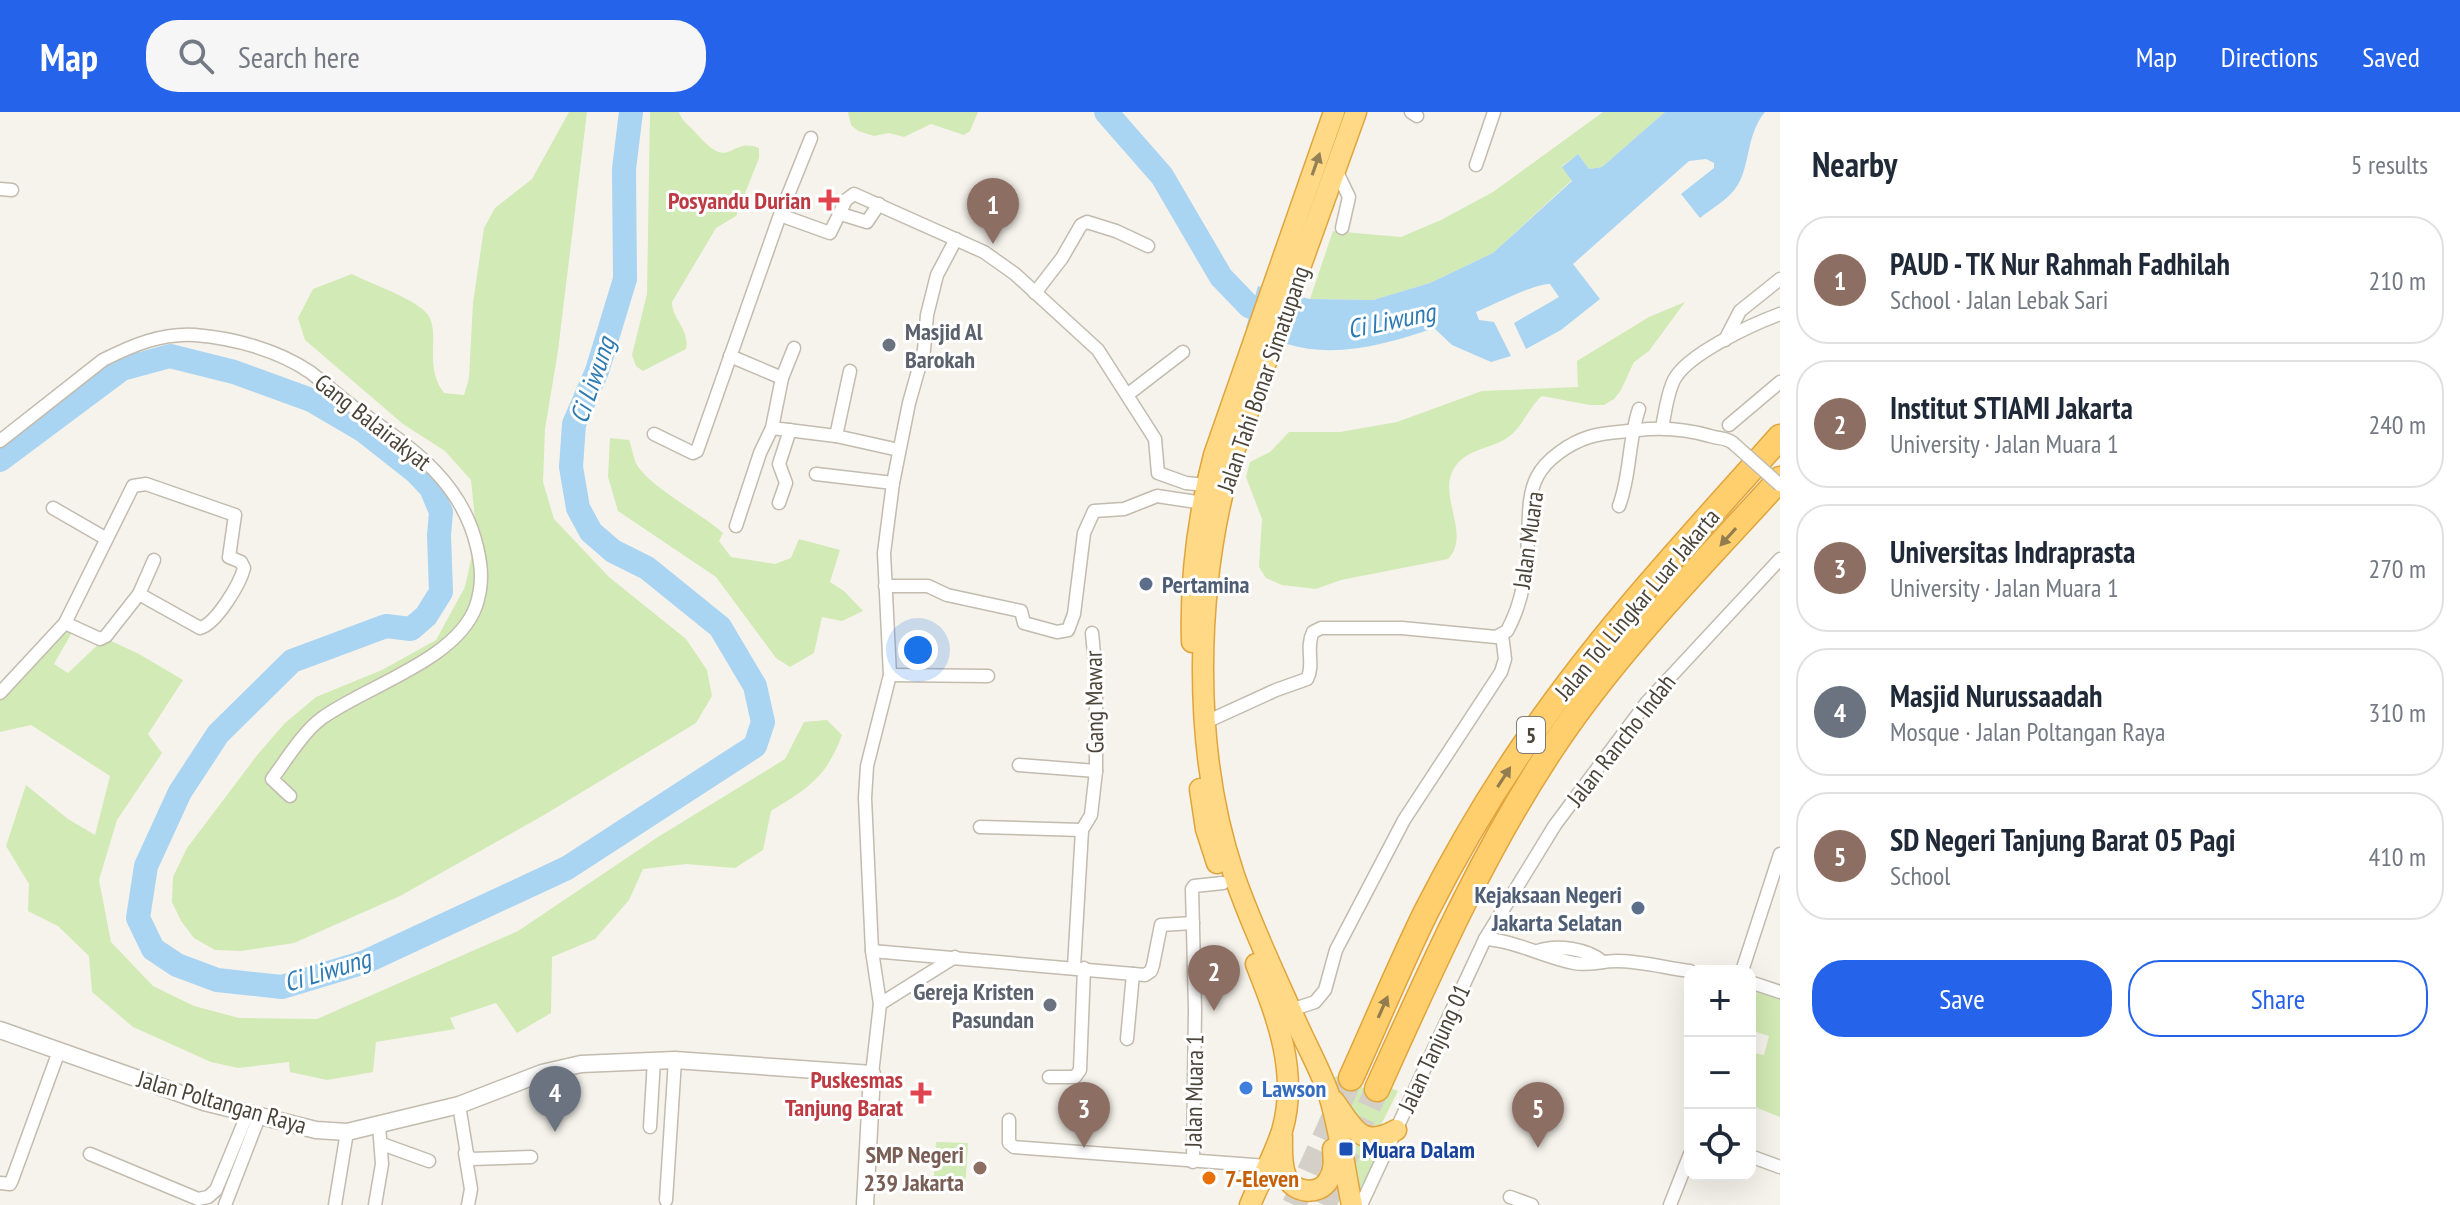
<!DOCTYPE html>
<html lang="en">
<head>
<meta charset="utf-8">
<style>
	:root { --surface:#fff; --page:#f6f6f7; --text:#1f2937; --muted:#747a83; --line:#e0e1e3; --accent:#2563eb }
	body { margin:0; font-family:"PT Sans Narrow",sans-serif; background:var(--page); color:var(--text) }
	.controls { position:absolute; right:24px; bottom:24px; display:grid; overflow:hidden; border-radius:16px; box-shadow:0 8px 32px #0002 }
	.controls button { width:72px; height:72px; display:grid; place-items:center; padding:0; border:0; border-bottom:2px solid var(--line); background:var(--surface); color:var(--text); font:40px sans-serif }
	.you { position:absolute; left:918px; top:538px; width:28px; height:28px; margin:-20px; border:6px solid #fff; border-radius:50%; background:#1a73e8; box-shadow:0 0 0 12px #1a73e833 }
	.badge { display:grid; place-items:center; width:52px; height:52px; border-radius:50%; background:var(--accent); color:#fff; font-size:26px; font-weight:700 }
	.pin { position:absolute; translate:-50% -66px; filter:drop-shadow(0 2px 4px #0008) }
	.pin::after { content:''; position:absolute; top:42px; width:28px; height:24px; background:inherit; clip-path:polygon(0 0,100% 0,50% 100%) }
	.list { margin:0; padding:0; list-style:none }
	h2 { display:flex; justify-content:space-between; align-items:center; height:104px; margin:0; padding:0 32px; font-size:34px }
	h2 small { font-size:26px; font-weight:400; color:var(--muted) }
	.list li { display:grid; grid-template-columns:52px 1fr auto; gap:24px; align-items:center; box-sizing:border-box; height:128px; margin:0 16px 16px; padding:0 16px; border:2px solid var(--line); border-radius:32px }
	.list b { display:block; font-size:30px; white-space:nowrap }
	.list p { margin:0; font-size:26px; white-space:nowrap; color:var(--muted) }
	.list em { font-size:26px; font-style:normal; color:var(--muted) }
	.actions { display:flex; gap:16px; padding:24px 32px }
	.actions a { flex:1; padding:18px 0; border:2px solid var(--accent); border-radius:32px; text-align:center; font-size:28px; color:var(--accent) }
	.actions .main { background:var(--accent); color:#fff }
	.icon { flex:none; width:44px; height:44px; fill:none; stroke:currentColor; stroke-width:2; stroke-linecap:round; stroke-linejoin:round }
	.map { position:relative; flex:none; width:1780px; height:1093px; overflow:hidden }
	header { display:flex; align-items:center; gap:48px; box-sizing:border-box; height:112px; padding:0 40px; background:var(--accent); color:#fff }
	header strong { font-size:38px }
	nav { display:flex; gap:44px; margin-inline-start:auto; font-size:28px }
	.search { width:560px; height:72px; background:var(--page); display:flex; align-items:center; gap:20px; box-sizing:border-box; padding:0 28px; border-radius:32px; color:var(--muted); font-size:30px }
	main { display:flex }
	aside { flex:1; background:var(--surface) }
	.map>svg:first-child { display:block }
	.green { fill:#d2eab5 }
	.water { fill:#a9d4f2 }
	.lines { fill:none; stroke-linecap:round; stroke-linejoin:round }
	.river { stroke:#a9d4f2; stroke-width:24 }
	.motorway-tunnel { stroke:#d4d0c8; stroke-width:24; stroke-dasharray:24 12; stroke-linecap:butt }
	.minor-casing { stroke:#c2bbae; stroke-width:15 }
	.tertiary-casing { stroke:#c2bbae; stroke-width:19 }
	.trunk-casing { stroke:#e0a43c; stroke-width:23 }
	.motorway-casing { stroke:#e0a43c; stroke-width:27 }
	.minor { stroke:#fff; stroke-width:12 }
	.tertiary { stroke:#fff; stroke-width:16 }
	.trunk { stroke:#ffd985; stroke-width:20 }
	.motorway { stroke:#ffcf6e; stroke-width:24 }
	.minor-bridge-casing { stroke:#c2bbae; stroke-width:15; stroke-linecap:butt }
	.minor-bridge { stroke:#fff; stroke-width:12 }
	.oneway { fill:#938057 }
	.oneway2 { fill:#937c4e }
	.health-dot { fill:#e0444e; stroke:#fff; stroke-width:3 }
	.worship-dot { fill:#6b7280; stroke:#fff; stroke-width:3 }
	.service-dot { fill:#5c6f8a; stroke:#fff; stroke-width:3 }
	.shop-dot { fill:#3f7fe0; stroke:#fff; stroke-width:3 }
	.transit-dot { fill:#1a4fb4; stroke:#fff; stroke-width:3 }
	.education-dot { fill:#8d6e63; stroke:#fff; stroke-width:3 }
	.food-dot { fill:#e8710a; stroke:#fff; stroke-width:3 }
	.labels { text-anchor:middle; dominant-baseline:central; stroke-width:6; stroke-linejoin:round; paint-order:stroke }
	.shield { fill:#fff; stroke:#817c74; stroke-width:2 }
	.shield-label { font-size:22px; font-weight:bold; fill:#4b4439 }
	.health-label { font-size:24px; font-weight:bold; fill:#be3a42; stroke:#fff; text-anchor:end }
	.worship-label { font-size:24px; font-weight:bold; fill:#5b616d; stroke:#fff; text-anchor:start }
	.street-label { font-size:24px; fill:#4b4439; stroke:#fff }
	.service-label { font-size:24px; font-weight:bold; fill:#4e5e75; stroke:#fff; text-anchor:start }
	.shop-label { font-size:24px; font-weight:bold; fill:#366cbe; stroke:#fff; text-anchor:start }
	.transit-label { font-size:24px; font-weight:bold; fill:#164399; stroke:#fff; text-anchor:start }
	.education-label { font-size:24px; font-weight:bold; fill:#785e54; stroke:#fff; text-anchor:end }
	.food-label { font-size:24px; font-weight:bold; fill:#c56008; stroke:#fff; text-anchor:start }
	.water-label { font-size:26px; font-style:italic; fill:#2e7ab2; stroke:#fff }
</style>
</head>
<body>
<header>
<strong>Map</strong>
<div class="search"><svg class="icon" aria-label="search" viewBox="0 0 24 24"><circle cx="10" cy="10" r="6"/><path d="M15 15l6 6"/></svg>Search here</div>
<nav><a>Map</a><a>Directions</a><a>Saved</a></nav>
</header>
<main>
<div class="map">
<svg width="1780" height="1093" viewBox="0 0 1780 1093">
	<rect width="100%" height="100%" fill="#f6f3ec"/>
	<!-- green -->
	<g class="green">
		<path d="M569,0H587L558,239L545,317L543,370L554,407L609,465L686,527L707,558L712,584L696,611L544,703L400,784L294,831L241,839L215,838L194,826L181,809L172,790L173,765L187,736L258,642L285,611L316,585L382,558L436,528L465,475L473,438L475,408L471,368L445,339L403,312L305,228L298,206L313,177L352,162C371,172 417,187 428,203C441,223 423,254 444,281L464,283L469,266L473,191L484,116L495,96L532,67Z"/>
		<path d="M650,0H679C683,11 688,12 695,20C732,63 728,24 759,36V46L736,104L716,116L672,190C672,207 690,218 686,237L643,259L636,254L632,243L647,182Z"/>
		<polygon points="848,0 978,0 970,19 964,23 931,12 904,25 889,21 874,24 858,19 851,13"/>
		<polygon points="1603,0 1665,0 1602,55 1589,57 1578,42 1562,54 1572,68 1493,141 1430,171 1373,188 1310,187 1333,119 1401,125 1441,108 1493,80"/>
		<path d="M1685,190L1649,239L1634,250L1621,278L1614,287L1604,293H1590L1542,284C1529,295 1524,312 1511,323C1492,339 1461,335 1451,363C1442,389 1470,425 1448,447L1341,468L1316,477L1282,473L1266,466L1259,455L1262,407L1246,365L1250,350L1270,340L1289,320H1340L1397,310L1482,279L1578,275L1577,249L1649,205Z"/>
		<path d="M610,326L629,328C632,335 633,346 637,353C650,375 702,402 723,421L719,429L731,445L775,452L791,446L799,427L840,438L830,470L844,479L863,499L842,509L822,505L814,541L790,555L776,546L716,465L618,399L608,365Z"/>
		<path d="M65,513L74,517L54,552L68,561L105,526L139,542L183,568L148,622L162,641L117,708L99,768L111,830L153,874L194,894L239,906L317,907L518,819L658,725L785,647L804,610L827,608L842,623C826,666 808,676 771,699L763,738L735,756L686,752L643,757L629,788L595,827L552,845L551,901L517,921L496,891L450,906L455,917L376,930L373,960L327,968L290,960L289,950L238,956L211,950L133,915L92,880L89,844L58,814L28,799L29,772L6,734L26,673L68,707L95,723L110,664L31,613L0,620V588Z"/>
		<polygon points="1750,878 1780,886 1780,1005 1750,993 1750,940 1764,943 1769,924 1750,918"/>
		<polygon points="1336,964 1368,978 1388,975 1398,979 1380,1015 1364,1017 1340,985 1334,966"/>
		<polygon points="1347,1023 1384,1037 1355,1089"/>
		<polygon points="936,1030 968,1031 965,1079 933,1078"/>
	</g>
	<!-- water -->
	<path class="water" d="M1665,0H1765C1745,24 1751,56 1735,77C1727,88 1711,97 1700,106L1681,82L1714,56V51L1706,47L1689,49L1573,152L1600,187L1561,218L1526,237L1514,211L1559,185L1550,172C1535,171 1494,193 1476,200L1479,208L1494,210L1511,244L1491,250L1452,233L1434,216C1388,232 1335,247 1287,232C1273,228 1259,221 1246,216L1258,174L1310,187L1373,188L1430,171L1493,141L1572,69L1562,55L1578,42L1589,57L1602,55Z"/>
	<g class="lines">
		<!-- river -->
		<g class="river">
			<polyline points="1106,0 1162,64 1221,165 1249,194 1280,208"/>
			<polyline points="0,348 122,257 170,244 234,260 311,288 364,319 416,360 431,376 441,400 439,423 441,480 426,504 411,517 386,514 292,549 218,622 180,680 146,754 138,806 153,837 177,853 217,868 282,875 365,850 567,756 755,634 763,610 755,574 720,515 647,456 613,439 591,420 578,396 571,355 574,312 597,259 625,167 624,57 631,0"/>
		</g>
		<!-- motorway-tunnel -->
		<g class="motorway-tunnel">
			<polyline points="1294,1093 1351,966"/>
			<polyline points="1324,1093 1377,977"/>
		</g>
		<defs>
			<g id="minor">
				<polyline points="1411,0 1417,4"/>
				<polyline points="1476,53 1494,0"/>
				<polyline points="1336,58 1349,85 1342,116"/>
				<polyline points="0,77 12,78"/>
				<polyline points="841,102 867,110 879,92"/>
				<polyline points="780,103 811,26"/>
				<polyline points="1035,181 1062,146 1081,113 1087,110 1116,119 1148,134"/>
				<polyline points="1725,228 1740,199 1780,167"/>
				<polyline points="794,236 782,266 772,316 836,324 899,338"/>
				<polyline points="730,244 782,266"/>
				<polyline points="1127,283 1183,240"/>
				<polyline points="1729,313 1780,270"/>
				<path d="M1662,316C1665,301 1667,282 1674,268C1687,242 1753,212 1780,202"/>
				<polyline points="654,322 693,341 697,339 780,103 830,121 846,88 854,82 984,140 1015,162 1098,238 1155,327 1158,361 1186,371 1206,373"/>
				<polyline points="836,324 850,259"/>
				<path d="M0,329L103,248C133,233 161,221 195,223C233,226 278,238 310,260C324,271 338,283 352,294C407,333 461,366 477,435C482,456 483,473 476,494C457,548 366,574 322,606C302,621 287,647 272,667L290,684"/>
				<polyline points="816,362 893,371"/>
				<polyline points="779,391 786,371 779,352 790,318"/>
				<path d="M1619,394C1631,362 1628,329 1639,297"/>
				<polyline points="53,396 105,426"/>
				<polyline points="736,414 760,341 772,316"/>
				<polyline points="885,474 928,474 947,483 1021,499 1024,511 1057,520 1068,518 1074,502 1084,421 1094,399 1124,397 1157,384 1203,391"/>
				<polyline points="65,511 100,527 106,524 139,482 154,448"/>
				<polyline points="890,563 988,564"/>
				<path d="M0,581L65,511L133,374L146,372L235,403L229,445L241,450L244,456C240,472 216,512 200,516L139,482"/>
				<path d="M1206,610L1276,578L1307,567C1315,553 1305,536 1313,520L1321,516H1402L1496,525L1507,519C1523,490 1527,458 1528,425C1529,406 1528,382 1537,365C1546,347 1570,331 1589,325C1604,320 1623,320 1638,318C1663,315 1686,317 1710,324C1719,327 1725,325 1733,331"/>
				<polyline points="1019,653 1096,659 1096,562 1092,521"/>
				<polyline points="980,715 1082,718"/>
				<polyline points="1082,718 1091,703 1096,659"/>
				<path d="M1485,827C1517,829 1543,845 1574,851C1590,854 1601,849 1616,849C1641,849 1666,856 1690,859"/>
				<polyline points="872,839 1145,863 1151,859 1153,853 1161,813 1193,811"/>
				<path d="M1538,839C1557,832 1588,837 1603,850"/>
				<polyline points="1074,855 1082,718"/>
				<polyline points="1742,859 1780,742"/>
				<polyline points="1750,870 1780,880"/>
				<polyline points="880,892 955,845"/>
				<polyline points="1291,898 1315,890 1325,878 1336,838 1404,708 1501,560 1505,547 1502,523"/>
				<polyline points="1127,927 1133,862"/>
				<polyline points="872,962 880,892 872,839 865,686 867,654 890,563 884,441 893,371 909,291 924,238 927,203 937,163 956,127"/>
				<polyline points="1049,965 1075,965 1080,958 1084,856"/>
				<polyline points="459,993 467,1042 471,1047 531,1045"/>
				<polyline points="1009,1008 1009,1031 1014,1035 1267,1054"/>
				<polyline points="650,1015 654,948"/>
				<polyline points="382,1032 429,1049"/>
				<polyline points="465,1041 471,1077 468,1093"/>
				<polyline points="90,1042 198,1087 208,1085 216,1078 247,1003"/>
				<polyline points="1750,1044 1780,1055"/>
				<polyline points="1193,1050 1195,897 1192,777 1194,774 1223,771"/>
				<polyline points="0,1071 10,1072 12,1068 59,939"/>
				<polyline points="1510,1085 1532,1093"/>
				<polyline points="666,1088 675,948"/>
				<polyline points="225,1093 259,1005"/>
				<polyline points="335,1093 347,1020"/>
				<polyline points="375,1093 382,1052 379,1013"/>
				<polyline points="1361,1093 1485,827 1555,713 1647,590 1780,447"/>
				<polyline points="1670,1093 1690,1042"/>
			</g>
			<polyline id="tertiary" points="0,918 204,990 316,1018 347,1020 459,993 542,961 581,952 675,948 872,962 865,1093"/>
			<g id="trunk">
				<path d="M1192,530C1190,467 1198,404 1214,343L1334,0"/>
				<polyline points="1200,677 1206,717 1217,751"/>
				<path d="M1334,989C1353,1015 1361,1038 1396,1018"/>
				<path d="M1282,1025C1282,1037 1281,1053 1286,1064C1293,1081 1318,1084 1328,1069C1335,1059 1334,1049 1333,1037"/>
				<path d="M1250,1093C1260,1069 1274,1044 1282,1019C1299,961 1277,905 1256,852"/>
				<path d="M1352,1093C1344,1056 1340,1016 1328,980C1320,958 1308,936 1298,914C1276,865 1252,815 1234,763C1191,636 1195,473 1232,345L1356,0"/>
			</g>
			<g id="motorway">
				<path d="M1351,966C1376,911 1399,855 1426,800C1456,741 1490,683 1528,628C1602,519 1693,423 1780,325"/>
				<path d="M1377,977C1430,860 1481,743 1552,636C1617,538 1701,454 1780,367"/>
			</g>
		</defs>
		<!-- minor casing -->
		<use href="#minor" class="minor-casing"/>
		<!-- tertiary casing -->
		<use href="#tertiary" class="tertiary-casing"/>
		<!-- trunk casing -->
		<use href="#trunk" class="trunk-casing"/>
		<!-- motorway casing -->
		<use href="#motorway" class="motorway-casing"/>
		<!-- minor -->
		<use href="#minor" class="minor"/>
		<!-- tertiary -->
		<use href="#tertiary" class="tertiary"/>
		<!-- trunk -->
		<use href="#trunk" class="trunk"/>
		<!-- motorway -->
		<use href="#motorway" class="motorway"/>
		<defs>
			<polyline id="minor-bridge" points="1733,331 1780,373"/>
		</defs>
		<!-- minor-bridge casing -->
		<use href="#minor-bridge" class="minor-bridge-casing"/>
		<!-- minor-bridge -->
		<use href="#minor-bridge" class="minor-bridge"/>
	</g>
	<!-- one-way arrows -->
	<defs><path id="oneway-solid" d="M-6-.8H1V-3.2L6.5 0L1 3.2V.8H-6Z" transform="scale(2)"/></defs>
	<use class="oneway" href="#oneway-solid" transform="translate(1316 52) rotate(-71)"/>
	<g class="oneway2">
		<use href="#oneway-solid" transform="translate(1728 425) rotate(132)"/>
		<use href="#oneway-solid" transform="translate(1504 665) rotate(-57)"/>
		<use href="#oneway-solid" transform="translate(1383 895) rotate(-66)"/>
	</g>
	<!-- markers -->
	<g class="health-dot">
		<path d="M825 76h8v8h8v8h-8v8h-8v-8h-8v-8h8z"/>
		<path d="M917 969h8v8h8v8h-8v8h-8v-8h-8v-8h8z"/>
	</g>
	<g class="worship-dot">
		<circle cx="889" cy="233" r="8"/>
		<circle cx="1050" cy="893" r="8"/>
	</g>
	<g class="service-dot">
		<circle cx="1146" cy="472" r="8"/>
		<circle cx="1638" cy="796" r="8"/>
	</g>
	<circle class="shop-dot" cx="1246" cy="976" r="8"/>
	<rect class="transit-dot" x="1338" y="1029" width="16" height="16" rx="4"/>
	<circle class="education-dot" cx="980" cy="1056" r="8"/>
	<circle class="food-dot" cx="1209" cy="1066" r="8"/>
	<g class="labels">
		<!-- shield labels -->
		<rect class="shield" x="1517" y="605" width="28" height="36" rx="6"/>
		<g class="shield-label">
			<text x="1531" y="623">5</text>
		</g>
		<!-- health labels -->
		<g class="health-label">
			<text x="811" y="88">Posyandu Durian</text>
			<text x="903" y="967">Puskesmas<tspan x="903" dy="28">Tanjung Barat</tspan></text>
		</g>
		<!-- worship labels -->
		<g class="worship-label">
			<text x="905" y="219">Masjid Al<tspan x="905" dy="28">Barokah</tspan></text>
			<text x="1034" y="879" text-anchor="end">Gereja Kristen<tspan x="1034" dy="28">Pasundan</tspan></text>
		</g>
		<!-- street labels -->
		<g class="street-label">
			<text transform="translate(1263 267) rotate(-71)">Jalan Tahi Bonar Simatupang</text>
			<text transform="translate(373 310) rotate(38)">Gang Balairakyat</text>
			<text transform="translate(1528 428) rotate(-82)">Jalan Muara</text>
			<text transform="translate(1637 492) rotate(-50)">Jalan Tol Lingkar Luar Jakarta</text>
			<text transform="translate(1094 590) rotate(-91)">Gang Mawar</text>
			<text transform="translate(1621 628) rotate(-52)">Jalan Rancho Indah</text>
			<text transform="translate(1434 936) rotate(-65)">Jalan Tanjung 01</text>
			<text transform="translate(1194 979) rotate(-89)">Jalan Muara 1</text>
			<text transform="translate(222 990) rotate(16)">Jalan Poltangan Raya</text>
		</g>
		<!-- service labels -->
		<g class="service-label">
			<text x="1162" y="472">Pertamina</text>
			<text x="1622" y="782" text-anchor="end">Kejaksaan Negeri<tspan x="1622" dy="28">Jakarta Selatan</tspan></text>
		</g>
		<!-- shop labels -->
		<g class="shop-label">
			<text x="1262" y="976">Lawson</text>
		</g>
		<!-- transit labels -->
		<g class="transit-label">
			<text x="1362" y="1037">Muara Dalam</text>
		</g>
		<!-- education labels -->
		<g class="education-label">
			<text x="964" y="1042">SMP Negeri<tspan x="964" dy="28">239 Jakarta</tspan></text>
		</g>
		<!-- food labels -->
		<g class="food-label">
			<text x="1225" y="1066">7-Eleven</text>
		</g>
		<!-- water labels -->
		<g class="water-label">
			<text transform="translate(1391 208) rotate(-12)">Ci Liwung</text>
			<text transform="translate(592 268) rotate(-71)">Ci Liwung</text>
			<text transform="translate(327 858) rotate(-17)">Ci Liwung</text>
		</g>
	</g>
</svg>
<div class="controls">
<button>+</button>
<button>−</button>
<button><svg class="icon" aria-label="locate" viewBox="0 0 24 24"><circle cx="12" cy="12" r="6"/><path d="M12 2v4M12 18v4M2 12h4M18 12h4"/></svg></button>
</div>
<div class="you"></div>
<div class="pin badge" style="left:993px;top:132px;background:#8d6e63">1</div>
<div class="pin badge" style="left:1214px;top:899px;background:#8d6e63">2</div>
<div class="pin badge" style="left:1084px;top:1036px;background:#8d6e63">3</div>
<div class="pin badge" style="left:555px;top:1020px;background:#6b7280">4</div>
<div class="pin badge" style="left:1538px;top:1036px;background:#8d6e63">5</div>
</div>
<aside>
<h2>Nearby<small>5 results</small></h2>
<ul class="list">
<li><span class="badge" style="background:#8d6e63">1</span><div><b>PAUD - TK Nur Rahmah Fadhilah</b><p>School · Jalan Lebak Sari</p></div><em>210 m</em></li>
<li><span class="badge" style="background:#8d6e63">2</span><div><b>Institut STIAMI Jakarta</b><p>University · Jalan Muara 1</p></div><em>240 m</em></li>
<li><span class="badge" style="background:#8d6e63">3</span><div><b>Universitas Indraprasta</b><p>University · Jalan Muara 1</p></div><em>270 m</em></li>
<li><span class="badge" style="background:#6b7280">4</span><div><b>Masjid Nurussaadah</b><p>Mosque · Jalan Poltangan Raya</p></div><em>310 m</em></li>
<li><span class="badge" style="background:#8d6e63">5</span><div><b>SD Negeri Tanjung Barat 05 Pagi</b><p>School</p></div><em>410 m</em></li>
</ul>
<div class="actions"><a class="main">Save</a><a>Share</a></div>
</aside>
</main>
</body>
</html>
